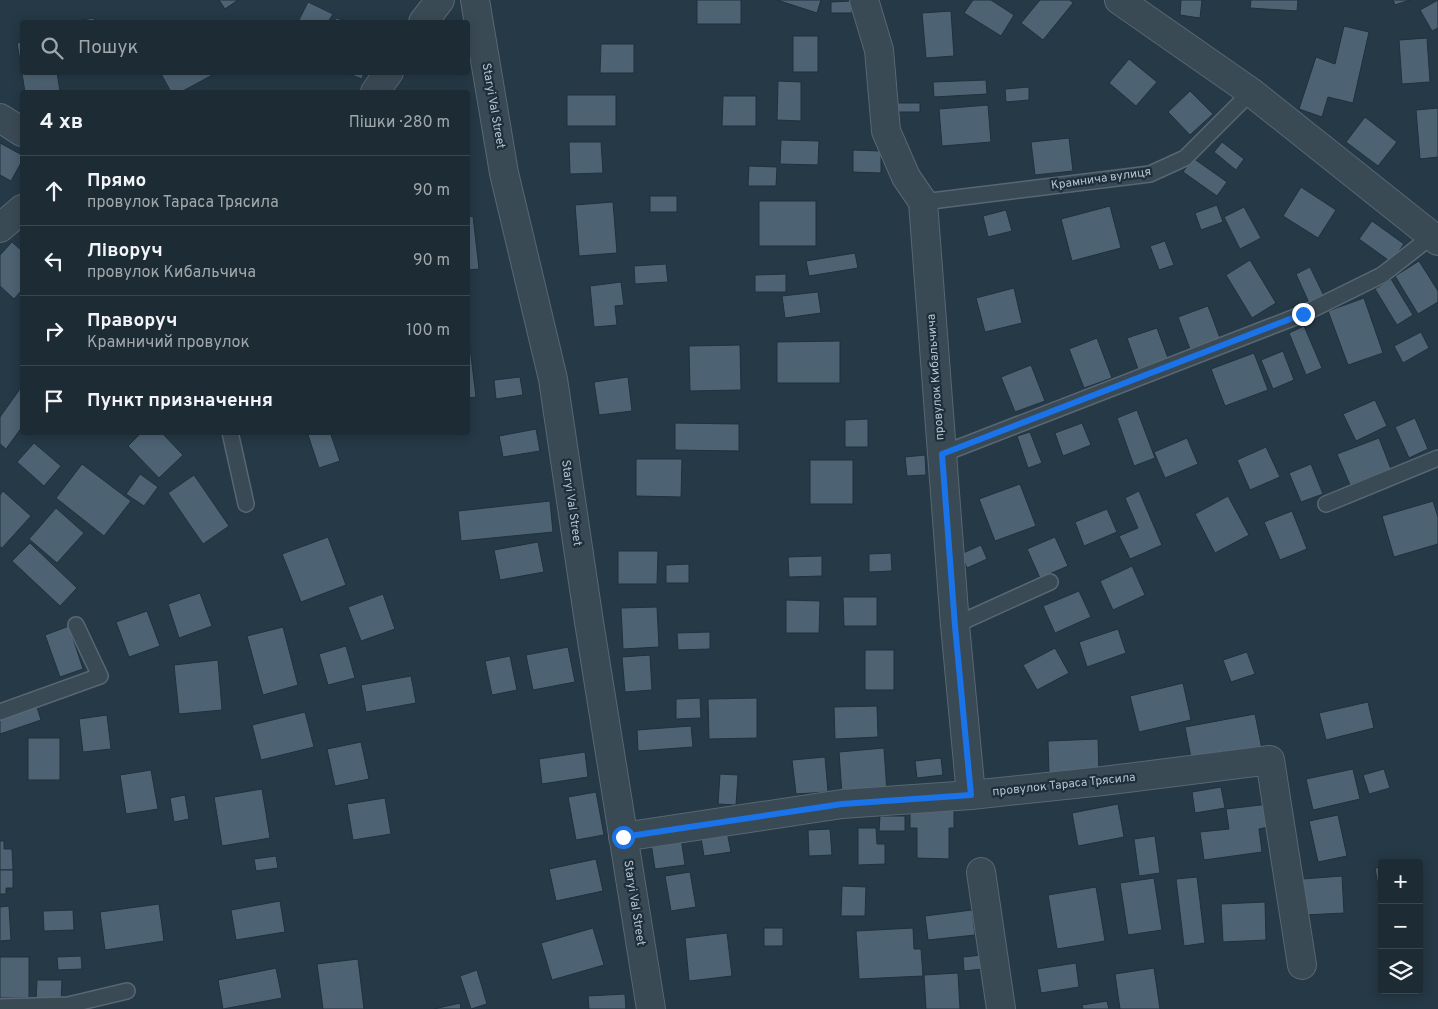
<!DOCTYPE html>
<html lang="uk">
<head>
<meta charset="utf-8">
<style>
	:root { --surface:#1c2b34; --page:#293740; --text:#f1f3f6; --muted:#a0a7ac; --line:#3a474f }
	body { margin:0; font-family:Overpass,sans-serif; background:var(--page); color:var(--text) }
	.controls { position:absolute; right:15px; bottom:15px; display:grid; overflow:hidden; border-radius:5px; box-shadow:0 2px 12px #0003 }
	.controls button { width:45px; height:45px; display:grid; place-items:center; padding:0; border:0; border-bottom:1px solid var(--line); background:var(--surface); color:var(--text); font:25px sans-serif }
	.stop { position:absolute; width:15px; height:15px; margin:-11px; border:4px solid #1a73e8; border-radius:50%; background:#fff }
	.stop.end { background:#1a73e8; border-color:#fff; box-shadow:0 1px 5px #0008 }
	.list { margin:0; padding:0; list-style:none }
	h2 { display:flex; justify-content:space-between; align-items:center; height:65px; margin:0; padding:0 20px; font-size:21px }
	h2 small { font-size:16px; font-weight:400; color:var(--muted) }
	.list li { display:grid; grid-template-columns:32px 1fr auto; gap:15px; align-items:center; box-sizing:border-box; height:70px; padding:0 20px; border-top:1px solid var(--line) }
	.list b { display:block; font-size:19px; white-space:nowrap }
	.list p { margin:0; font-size:16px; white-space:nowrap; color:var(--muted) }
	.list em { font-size:16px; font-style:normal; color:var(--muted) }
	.icon { flex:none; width:28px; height:28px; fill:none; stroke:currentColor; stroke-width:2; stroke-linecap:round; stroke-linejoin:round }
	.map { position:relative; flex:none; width:1438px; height:1009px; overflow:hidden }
	.search { position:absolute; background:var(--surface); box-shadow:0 2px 12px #0003; left:20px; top:20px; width:450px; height:55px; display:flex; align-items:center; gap:12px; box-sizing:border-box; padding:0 18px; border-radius:5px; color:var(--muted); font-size:19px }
	.panel { position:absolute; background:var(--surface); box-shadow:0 2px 12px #0003; left:20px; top:90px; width:450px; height:345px; border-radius:5px }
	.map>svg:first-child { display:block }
	.building { fill:#4d6272; stroke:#20313d }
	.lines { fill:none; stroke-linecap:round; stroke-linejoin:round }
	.service-casing { stroke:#586773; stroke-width:18 }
	.minor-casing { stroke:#586773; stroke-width:30 }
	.service { stroke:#3a4a55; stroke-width:15 }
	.minor { stroke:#3a4a55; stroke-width:28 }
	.route { stroke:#1a73e8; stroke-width:6 }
	.labels { text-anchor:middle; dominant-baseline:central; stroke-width:4.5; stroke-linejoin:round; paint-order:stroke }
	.street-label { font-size:12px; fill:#b7c4cf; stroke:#1e2f3b }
</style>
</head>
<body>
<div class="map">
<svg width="1438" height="1009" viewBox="0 0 1438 1009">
	<rect width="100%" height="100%" fill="#253946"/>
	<!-- building -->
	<g class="building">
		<polygon points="219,0 238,0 225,9"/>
		<rect x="697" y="0" width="44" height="24"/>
		<polygon points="777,0 821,0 817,13"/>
		<polygon points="973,0 991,0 1014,15 1001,36 964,13"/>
		<polygon points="1040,0 1070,0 1073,3 1043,40 1021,23"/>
		<polygon points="1181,0 1202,0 1200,18 1180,15"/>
		<polygon points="1251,0 1298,0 1297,11 1250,8"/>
		<polygon points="1393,0 1410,0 1395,5"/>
		<polygon points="1438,0 1438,28 1432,31 1420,10"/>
		<polygon points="852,1 852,13 831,13 831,2"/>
		<polygon points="308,2 333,14 328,22 298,22"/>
		<polygon points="951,11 954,56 926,58 922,13"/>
		<polygon points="94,18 95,22 71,22"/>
		<polygon points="336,18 350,22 334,22"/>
		<polygon points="1344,26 1369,32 1353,103 1328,97 1322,117 1299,109 1316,57 1335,64"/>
		<rect x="793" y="36" width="25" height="36"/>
		<polygon points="1427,38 1430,82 1402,84 1399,40"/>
		<polygon points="22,42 22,72 57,72 60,92 25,92 17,43"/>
		<polygon points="601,44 634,44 634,73 600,73"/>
		<polygon points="1129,59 1157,82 1136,106 1109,83"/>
		<polygon points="160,72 218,72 181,92 171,92"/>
		<polygon points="344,72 364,72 362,79"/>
		<polygon points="986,80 987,94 934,97 933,82"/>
		<polygon points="778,81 801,82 801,121 777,120"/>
		<polygon points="1029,87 1029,100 1006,102 1005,89"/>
		<polygon points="1190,91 1213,114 1190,135 1168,112"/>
		<rect x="567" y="95" width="49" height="31"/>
		<polygon points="723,96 756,96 756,126 722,126"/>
		<rect x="895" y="103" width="25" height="9"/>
		<polygon points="988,105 991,142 942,146 939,109"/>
		<polygon points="1438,108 1438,157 1420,159 1416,110"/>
		<polygon points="1365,117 1397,142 1378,166 1346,142"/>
		<polygon points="1069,138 1073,171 1035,175 1031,142"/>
		<polygon points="781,140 819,141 818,165 780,164"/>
		<polygon points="569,142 601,142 603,173 570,174"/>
		<polygon points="1222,142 1244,159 1236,170 1214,152"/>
		<polygon points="0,143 22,155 22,161 11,181 0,175"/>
		<polygon points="853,150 881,151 881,173 853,172"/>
		<polygon points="1193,158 1227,182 1217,196 1183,172"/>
		<polygon points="749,166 777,167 776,186 748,186"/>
		<polygon points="1301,187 1336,210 1318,238 1283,216"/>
		<rect x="650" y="196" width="27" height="16"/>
		<rect x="759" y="201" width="57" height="45"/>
		<polygon points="613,202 617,253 579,256 575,205"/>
		<polygon points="1217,205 1223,222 1201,230 1195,213"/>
		<polygon points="1110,206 1121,248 1072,261 1061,219"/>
		<polygon points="1244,207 1261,238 1240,249 1224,217"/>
		<polygon points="1006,210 1012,231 988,237 983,216"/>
		<polygon points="473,216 479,269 468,270 468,217"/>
		<polygon points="1372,221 1404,244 1391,262 1359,239"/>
		<polygon points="1165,241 1174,265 1159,270 1150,246"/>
		<polygon points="12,242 22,251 22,290 14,299 0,286 0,255"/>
		<polygon points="855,253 858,268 809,276 806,261"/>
		<polygon points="1250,260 1276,303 1252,318 1226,275"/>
		<polygon points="1419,261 1438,291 1438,302 1418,314 1395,276"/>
		<polygon points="666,264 668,282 635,284 634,266"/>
		<polygon points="1310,267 1325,298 1310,305 1296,274"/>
		<polygon points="786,274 786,292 755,292 755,275"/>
		<polygon points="1391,279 1413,315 1397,325 1375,289"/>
		<polygon points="621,282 624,305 615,306 617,325 594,327 590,286"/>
		<polygon points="1014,288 1022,323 985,332 976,298"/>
		<polygon points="818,292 821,313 785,318 782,296"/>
		<polygon points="1364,298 1383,353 1348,365 1328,311"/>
		<polygon points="1208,306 1220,338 1190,349 1178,317"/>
		<polygon points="1304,326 1322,368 1306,375 1289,333"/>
		<polygon points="1157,328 1168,358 1138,369 1127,338"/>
		<polygon points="468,331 476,397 468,398"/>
		<polygon points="1421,332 1429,348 1403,363 1394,346"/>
		<polygon points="1097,338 1112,378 1084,388 1069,349"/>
		<polygon points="840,341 840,383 777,383 777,342"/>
		<polygon points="740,345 741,390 690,391 689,346"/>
		<polygon points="1283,351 1294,380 1273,389 1261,360"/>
		<polygon points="1254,353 1268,390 1225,406 1211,369"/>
		<polygon points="1031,365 1045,401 1015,412 1001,377"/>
		<polygon points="520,377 523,395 496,399 494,380"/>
		<polygon points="628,377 632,411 599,415 594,382"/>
		<polygon points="20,389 22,391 22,427 6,449 0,444 0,417"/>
		<polygon points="1375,400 1387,426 1356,441 1343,414"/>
		<polygon points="1137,410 1155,458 1134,466 1117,418"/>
		<polygon points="1415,418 1428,449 1409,458 1395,427"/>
		<polygon points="868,419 868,447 845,447 845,420"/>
		<polygon points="675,423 739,424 739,451 675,450"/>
		<polygon points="1082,423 1091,445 1063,456 1055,433"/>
		<polygon points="536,429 540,451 503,457 499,436"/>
		<polygon points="142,432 161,432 183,455 159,478 128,446"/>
		<polygon points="307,432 330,432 340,461 319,468"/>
		<polygon points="1030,432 1042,463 1028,468 1017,436"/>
		<polygon points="1187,438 1198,464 1165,478 1154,452"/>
		<polygon points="1379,438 1391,469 1350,485 1337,454"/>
		<polygon points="34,443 61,466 44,486 17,462"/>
		<polygon points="1266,447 1280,477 1250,490 1237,460"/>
		<polygon points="925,455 926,475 907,476 905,457"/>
		<polygon points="636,459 682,459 681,497 636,496"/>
		<rect x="810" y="460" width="43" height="44"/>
		<polygon points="82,464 131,501 104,536 56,498"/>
		<polygon points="1311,464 1323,494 1301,502 1289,473"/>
		<polygon points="140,474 158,487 144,506 126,494"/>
		<polygon points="194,475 229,526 203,544 168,493"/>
		<polygon points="1020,484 1036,526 995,541 979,499"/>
		<polygon points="3,491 31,516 2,548 0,547 0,495"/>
		<polygon points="1139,491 1162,545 1130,559 1119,536 1138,528 1125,498"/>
		<polygon points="1228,496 1249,535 1215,553 1195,514"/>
		<polygon points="550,501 553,532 461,541 458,511"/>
		<polygon points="1433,501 1438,517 1438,544 1394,557 1382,516"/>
		<polygon points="56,508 84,533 57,563 29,539"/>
		<polygon points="1107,509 1117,532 1084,546 1075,522"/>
		<polygon points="1292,511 1307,549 1280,560 1264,522"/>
		<polygon points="328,537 346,585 301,602 282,554"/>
		<polygon points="1055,537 1068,566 1040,578 1027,549"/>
		<polygon points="538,542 544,572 500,580 494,550"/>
		<polygon points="30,543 77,588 60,606 12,561"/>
		<polygon points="981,545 987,559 967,568 961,554"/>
		<polygon points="618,551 658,551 657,584 618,584"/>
		<polygon points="891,553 892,571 869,572 869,554"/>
		<polygon points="822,556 822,576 789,577 788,557"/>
		<polygon points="689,564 689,583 666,583 666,565"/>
		<polygon points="1132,566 1145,595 1113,610 1100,581"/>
		<polygon points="1079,591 1091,617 1055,633 1043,606"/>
		<polygon points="200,593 212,626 179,638 168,604"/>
		<polygon points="383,594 395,629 361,641 348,607"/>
		<polygon points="843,597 877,597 877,626 844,626"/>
		<polygon points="786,600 820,601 819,633 786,633"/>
		<polygon points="657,607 659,647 623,649 621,608"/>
		<polygon points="147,611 160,646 129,657 116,622"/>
		<polygon points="69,626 83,669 60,677 45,635"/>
		<polygon points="283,627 298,685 263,695 247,636"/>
		<polygon points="1118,629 1126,653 1087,667 1079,642"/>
		<polygon points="710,632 710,649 678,650 677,633"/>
		<polygon points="346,646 355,678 328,685 319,654"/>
		<polygon points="568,647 575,682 533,690 526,655"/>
		<polygon points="1055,648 1069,673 1037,690 1023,665"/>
		<rect x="865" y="650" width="29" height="40"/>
		<polygon points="1247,652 1255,674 1231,682 1223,660"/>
		<polygon points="650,655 652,690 625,692 622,657"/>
		<polygon points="510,656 517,690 492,695 485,661"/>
		<polygon points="218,660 222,710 179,714 174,665"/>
		<polygon points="411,676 416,703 366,712 361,685"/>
		<polygon points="1183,683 1191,720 1139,732 1130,696"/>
		<polygon points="700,698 701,718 676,719 676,699"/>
		<polygon points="757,698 757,738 709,739 708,699"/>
		<polygon points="1368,702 1374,728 1326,740 1319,713"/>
		<polygon points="877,706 878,737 835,739 834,707"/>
		<polygon points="37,707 41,720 0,734 0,720"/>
		<polygon points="305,712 314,747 261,760 252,725"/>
		<polygon points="1255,714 1262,749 1192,763 1185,727"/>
		<polygon points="107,715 111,749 83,752 79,719"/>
		<polygon points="691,726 693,747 638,751 637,730"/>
		<rect x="28" y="738" width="32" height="42"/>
		<polygon points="1098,739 1099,774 1049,775 1048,741"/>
		<polygon points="361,742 369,779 335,786 327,749"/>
		<polygon points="884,748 887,792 842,794 839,752"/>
		<polygon points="585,752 588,777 542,784 539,759"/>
		<polygon points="825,757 828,792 796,794 792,760"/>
		<polygon points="941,758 943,775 917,778 915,761"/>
		<polygon points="1353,769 1360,799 1313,810 1306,779"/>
		<polygon points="1384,769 1390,788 1369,794 1363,775"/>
		<polygon points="151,770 158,809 126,814 120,775"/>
		<polygon points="720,774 738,775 736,805 718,804"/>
		<polygon points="1221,787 1225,808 1195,813 1192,792"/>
		<polygon points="262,789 270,838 222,846 214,797"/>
		<polygon points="596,792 604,835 576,840 568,797"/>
		<polygon points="185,795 189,819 174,822 170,798"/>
		<polygon points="385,798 391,834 353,840 347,804"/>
		<polygon points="1118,804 1124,837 1078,846 1072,813"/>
		<polygon points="1269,804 1273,826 1259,829 1262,852 1204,860 1200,832 1229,829 1226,809"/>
		<polygon points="910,808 954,809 954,828 949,828 949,859 917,858 917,828 910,828"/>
		<polygon points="1338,815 1347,856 1318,862 1309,821"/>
		<polygon points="880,816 905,816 905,831 879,831"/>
		<polygon points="726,827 731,852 704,856 700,832"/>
		<polygon points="858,828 876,828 877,844 885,844 885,864 858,865"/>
		<polygon points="830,829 832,855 809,856 808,830"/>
		<polygon points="1155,836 1160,873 1139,876 1134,839"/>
		<polygon points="681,838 685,865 655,869 651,843"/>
		<polygon points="0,841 4,841 4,849 12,849 13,870 0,870"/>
		<polygon points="276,856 278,868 256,871 254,859"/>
		<polygon points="596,859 603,891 556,901 549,869"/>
		<polygon points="1382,867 1382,904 1381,904 1375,868"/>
		<polygon points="0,870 13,870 13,888 6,888 6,894 0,894"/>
		<polygon points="690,872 696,907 671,911 665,876"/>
		<polygon points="1342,876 1344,913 1304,915 1302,879"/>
		<polygon points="1197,877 1205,943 1184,946 1176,879"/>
		<polygon points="1154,878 1162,930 1128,935 1120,883"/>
		<polygon points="842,886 866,887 865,916 841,916"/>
		<polygon points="1096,887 1105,941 1057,949 1048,895"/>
		<polygon points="280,901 285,932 236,940 231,910"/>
		<polygon points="1265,902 1266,940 1223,942 1221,904"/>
		<polygon points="159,904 164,941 105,950 100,912"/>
		<polygon points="9,906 11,940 0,941 0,907"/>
		<polygon points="73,910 74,930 44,931 43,911"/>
		<polygon points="972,910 975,935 928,940 925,916"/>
		<polygon points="593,928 604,965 552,980 541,943"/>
		<rect x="764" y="928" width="19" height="18"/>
		<polygon points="913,928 914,949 921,949 923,976 859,979 856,931"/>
		<polygon points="727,933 732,976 689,981 685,938"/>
		<polygon points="982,955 983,969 964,971 963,957"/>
		<polygon points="81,956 82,969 58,970 57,957"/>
		<rect x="0" y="957" width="29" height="41"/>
		<polygon points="358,959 364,1009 323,1009 317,964"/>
		<polygon points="1076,963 1079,987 1041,993 1037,969"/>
		<polygon points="276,968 282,998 223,1009 218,980"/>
		<polygon points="1154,968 1160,1009 1120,1009 1115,974"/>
		<polygon points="477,970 487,1004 471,1009 460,976"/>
		<polygon points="958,973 960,1009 926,1009 924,975"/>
		<polygon points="37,980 62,980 61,1002 36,1001"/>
		<polygon points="625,994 626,1009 589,1009 588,996"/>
		<polygon points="1107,1001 1109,1009 1083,1009 1082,1005"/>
		<polygon points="460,1003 461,1009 434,1009"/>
	</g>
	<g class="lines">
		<defs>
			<g id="service">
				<polyline points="923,202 1150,174 1185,158 1251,92"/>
				<polyline points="230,432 246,504"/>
				<polyline points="942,454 1303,314 1382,275 1432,236"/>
				<polyline points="1326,504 1438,458"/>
				<polyline points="955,625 1050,582"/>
				<polyline points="0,712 100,676 76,625"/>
				<polyline points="0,1007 68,1005 127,991"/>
			</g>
			<g id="minor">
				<polyline points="475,0 504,173 553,379 589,622 651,1009"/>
				<polyline points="864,0 879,50 886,131 906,177 923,202 955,625 971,795"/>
				<polyline points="1119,0 1251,92 1438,241"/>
				<polyline points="423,22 440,0"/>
				<polyline points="375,92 389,72"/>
				<polyline points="0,118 22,132"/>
				<polyline points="0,228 22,209"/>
				<polyline points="623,837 842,804 971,795 1103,781 1270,760 1302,965"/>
				<polyline points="981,872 1001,1009"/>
			</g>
		</defs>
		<!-- service casing -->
		<use href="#service" class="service-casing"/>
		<!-- minor casing -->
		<use href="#minor" class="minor-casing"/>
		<!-- service -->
		<use href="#service" class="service"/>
		<!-- minor -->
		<use href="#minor" class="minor"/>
	</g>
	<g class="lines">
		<!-- route -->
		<polyline class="route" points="623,837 842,804 971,795 955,626 942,454 1303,314"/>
	</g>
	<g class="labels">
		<!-- street labels -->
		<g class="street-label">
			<text transform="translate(493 106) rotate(80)">Staryi Val Street</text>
			<text transform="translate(1101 179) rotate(-8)">Крамнича вулиця</text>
			<text transform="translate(936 377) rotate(-94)">провулок Кибальчича</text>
			<text transform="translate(571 503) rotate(82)">Staryi Val Street</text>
			<text transform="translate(1064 785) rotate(-6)">провулок Тараса Трясила</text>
			<text transform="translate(634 903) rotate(81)">Staryi Val Street</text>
		</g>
	</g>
</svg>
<div class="controls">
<button>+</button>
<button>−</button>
<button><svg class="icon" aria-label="layers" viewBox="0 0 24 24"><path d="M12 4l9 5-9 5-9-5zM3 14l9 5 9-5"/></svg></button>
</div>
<div class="stop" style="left:623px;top:837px"></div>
<div class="stop end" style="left:1303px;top:314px"></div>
<div class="search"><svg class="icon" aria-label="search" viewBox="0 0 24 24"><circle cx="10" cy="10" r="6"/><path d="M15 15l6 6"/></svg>Пошук</div>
<section class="panel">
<h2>4 хв<small>Пішки · 280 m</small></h2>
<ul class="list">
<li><svg class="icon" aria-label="ahead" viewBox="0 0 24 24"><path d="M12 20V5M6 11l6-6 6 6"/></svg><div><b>Прямо</b><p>провулок Тараса Трясила</p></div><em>90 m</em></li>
<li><svg class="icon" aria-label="left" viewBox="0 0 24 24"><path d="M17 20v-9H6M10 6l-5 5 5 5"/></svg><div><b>Ліворуч</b><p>провулок Кибальчича</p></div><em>90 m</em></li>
<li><svg class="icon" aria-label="right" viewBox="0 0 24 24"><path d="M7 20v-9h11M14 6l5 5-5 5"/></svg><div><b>Праворуч</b><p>Крамничий провулок</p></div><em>100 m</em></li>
<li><svg class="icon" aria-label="arrive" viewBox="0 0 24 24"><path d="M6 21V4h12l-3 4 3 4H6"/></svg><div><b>Пункт призначення</b></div></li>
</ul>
</section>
</div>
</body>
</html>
